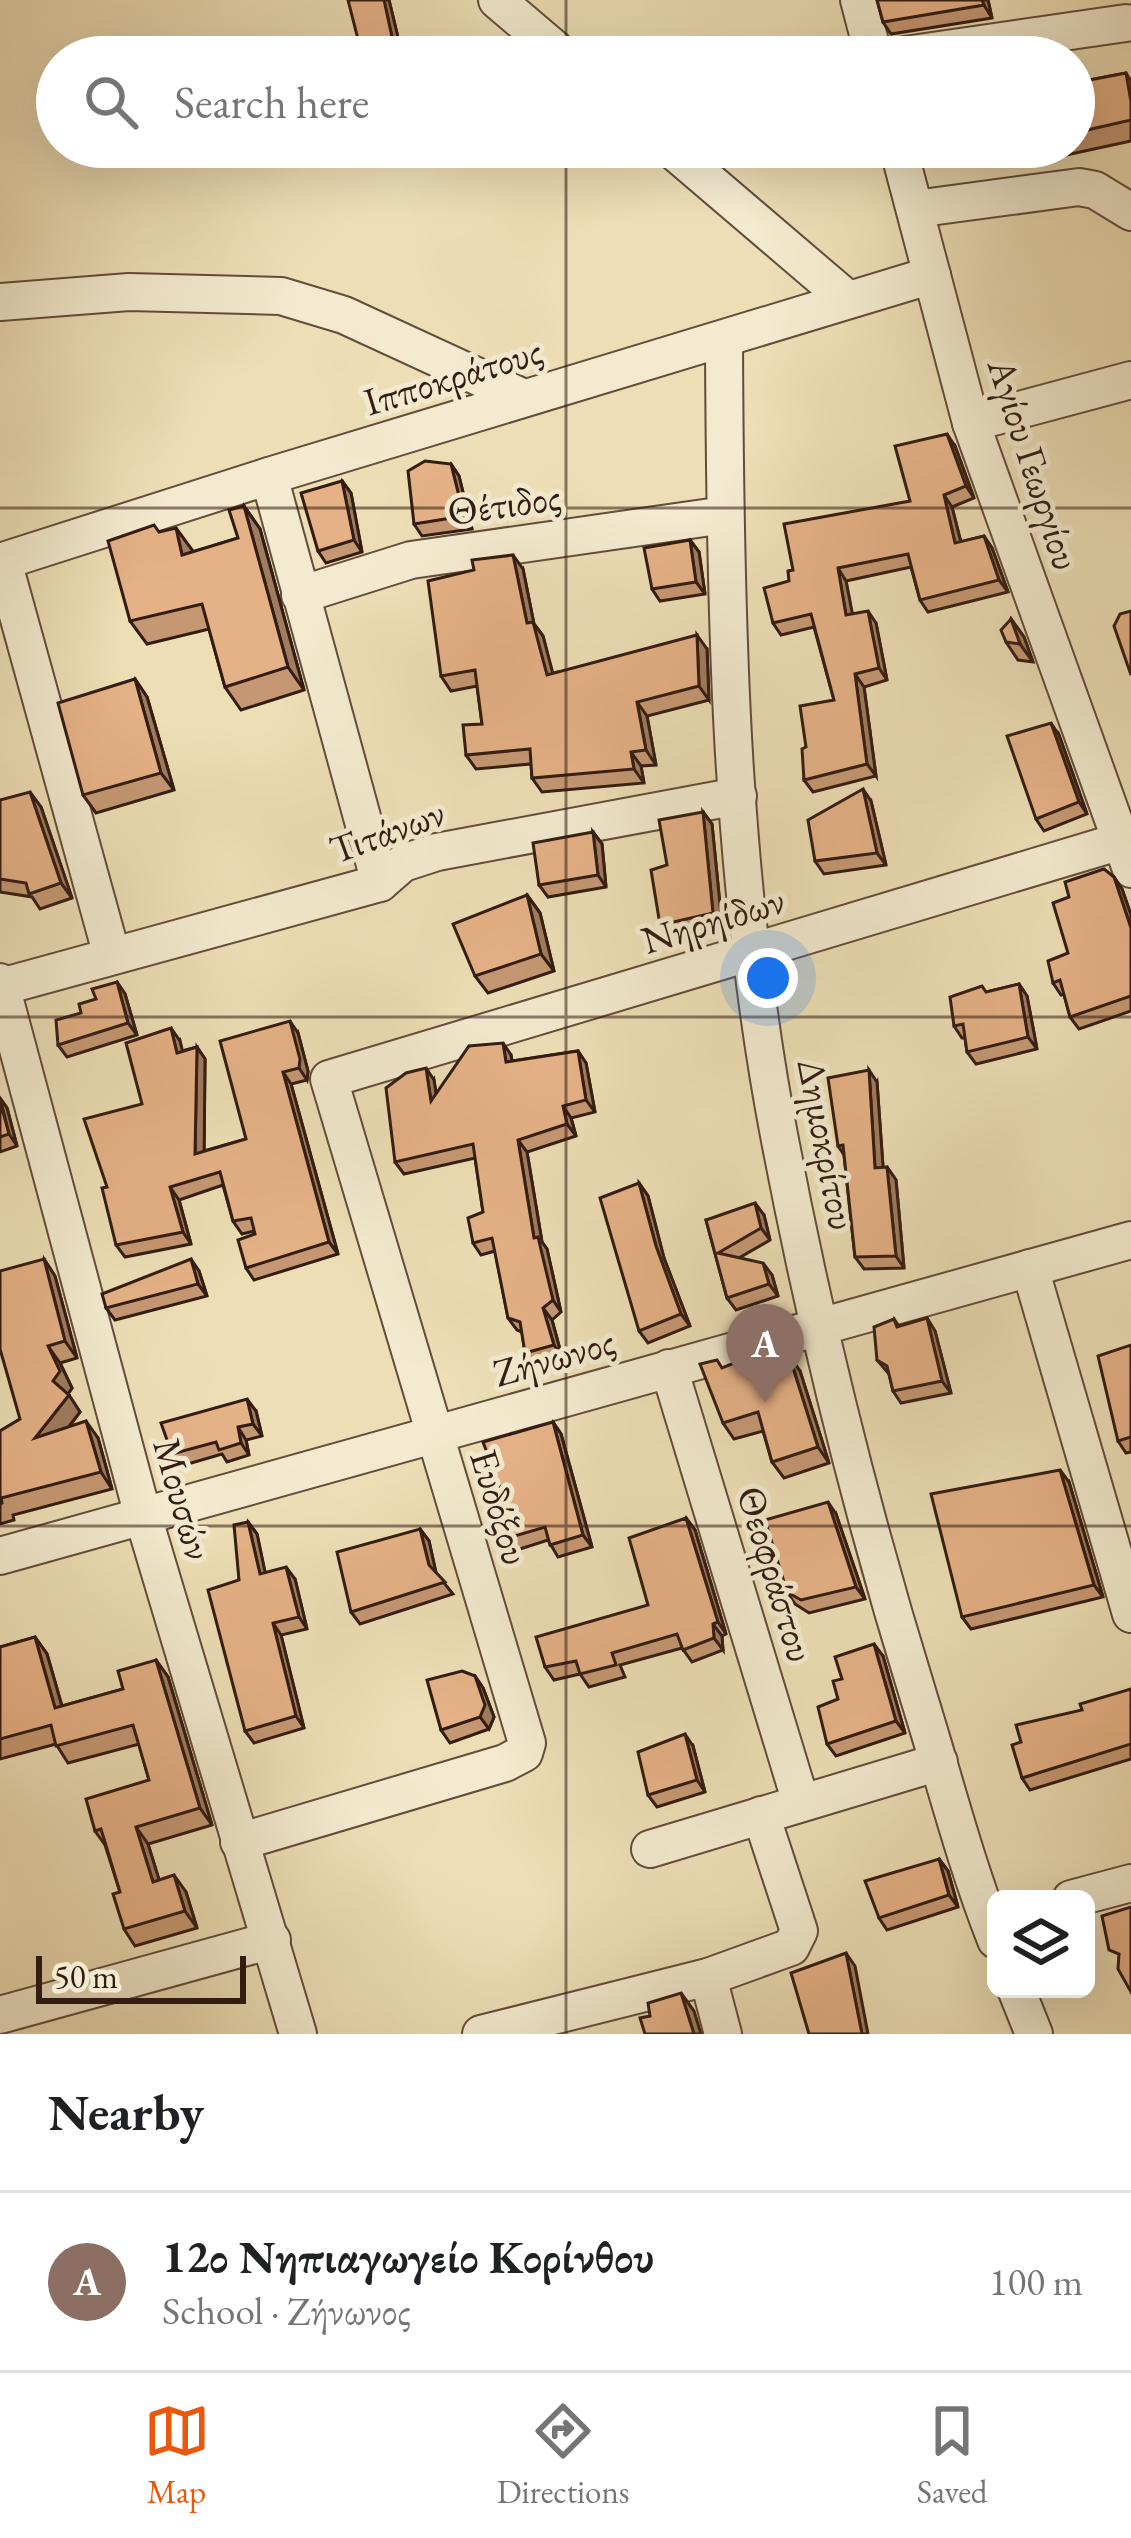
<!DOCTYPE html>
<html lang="en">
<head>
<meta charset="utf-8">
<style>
	:root { --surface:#fff; --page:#f2f2f2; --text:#202124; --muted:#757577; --line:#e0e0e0; --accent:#ea580c }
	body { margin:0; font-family:"EB Garamond",serif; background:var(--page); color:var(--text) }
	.controls { position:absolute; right:36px; bottom:36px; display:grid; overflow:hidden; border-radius:18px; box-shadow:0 12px 48px #0002 }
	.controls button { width:108px; height:108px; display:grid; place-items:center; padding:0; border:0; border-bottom:3px solid var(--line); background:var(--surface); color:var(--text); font:60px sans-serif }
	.scale { position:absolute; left:36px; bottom:30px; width:210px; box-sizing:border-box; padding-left:12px; border:6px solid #331c12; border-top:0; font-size:33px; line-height:42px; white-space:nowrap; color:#331c12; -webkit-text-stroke:9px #f3eacf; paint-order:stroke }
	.you { position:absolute; left:768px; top:978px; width:42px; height:42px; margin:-30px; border:9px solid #fff; border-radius:50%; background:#1a73e8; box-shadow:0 0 0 18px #1a73e833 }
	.badge { display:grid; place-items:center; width:78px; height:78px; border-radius:50%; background:var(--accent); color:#fff; font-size:39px; font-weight:700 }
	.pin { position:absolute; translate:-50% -99px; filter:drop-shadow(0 3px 6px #0008) }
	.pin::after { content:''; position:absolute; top:63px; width:42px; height:36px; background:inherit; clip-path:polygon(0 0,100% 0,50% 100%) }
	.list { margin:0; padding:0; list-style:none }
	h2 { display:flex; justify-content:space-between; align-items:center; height:156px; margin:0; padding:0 48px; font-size:51px }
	h2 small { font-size:39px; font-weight:400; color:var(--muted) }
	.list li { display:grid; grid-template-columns:78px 1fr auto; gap:36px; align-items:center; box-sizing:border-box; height:180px; padding:0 48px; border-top:3px solid var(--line) }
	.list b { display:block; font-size:45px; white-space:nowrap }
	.list p { margin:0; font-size:39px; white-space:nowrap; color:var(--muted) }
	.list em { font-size:39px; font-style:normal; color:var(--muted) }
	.icon { flex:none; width:66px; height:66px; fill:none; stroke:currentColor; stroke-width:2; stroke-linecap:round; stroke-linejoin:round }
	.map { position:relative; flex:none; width:1131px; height:2034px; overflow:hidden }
	.search { position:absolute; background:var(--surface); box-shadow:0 12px 48px #0002; left:36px; right:36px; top:36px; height:132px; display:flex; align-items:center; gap:30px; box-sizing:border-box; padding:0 42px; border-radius:66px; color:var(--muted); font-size:45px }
	.sheet { height:336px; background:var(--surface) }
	nav { display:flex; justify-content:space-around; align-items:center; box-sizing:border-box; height:168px; border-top:3px solid var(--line); background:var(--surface); font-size:33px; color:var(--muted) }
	nav a { display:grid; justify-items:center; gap:6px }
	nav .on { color:var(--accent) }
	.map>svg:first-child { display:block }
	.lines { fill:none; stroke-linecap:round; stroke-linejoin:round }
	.minor-casing { stroke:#624c3b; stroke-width:40 }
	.minor { stroke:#f3eacf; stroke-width:36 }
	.wall { fill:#c59873; stroke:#331c12; stroke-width:3 }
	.shaded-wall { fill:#a07c5e; stroke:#331c12; stroke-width:3 }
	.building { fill:#e5b186; stroke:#331c12; stroke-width:3 }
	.grid { fill:none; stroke:#331c12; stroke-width:3; stroke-opacity:0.55 }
	.labels { text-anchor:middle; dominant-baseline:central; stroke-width:10; stroke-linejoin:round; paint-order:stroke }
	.street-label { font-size:39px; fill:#331c12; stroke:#f3eacf }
</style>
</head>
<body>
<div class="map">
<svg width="1131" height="2034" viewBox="0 0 1131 2034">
	<rect width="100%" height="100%" fill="#eddeb5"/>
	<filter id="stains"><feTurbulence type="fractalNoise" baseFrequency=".00167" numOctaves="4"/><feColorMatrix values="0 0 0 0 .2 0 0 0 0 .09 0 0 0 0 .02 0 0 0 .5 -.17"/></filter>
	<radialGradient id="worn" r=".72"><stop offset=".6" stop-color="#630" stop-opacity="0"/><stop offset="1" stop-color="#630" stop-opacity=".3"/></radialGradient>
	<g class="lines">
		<defs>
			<g id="minor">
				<polyline points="497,0 564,57"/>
				<polyline points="859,0 874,57"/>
				<polyline points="891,57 1126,23"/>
				<polyline points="669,147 847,299"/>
				<polyline points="898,147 971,423 1131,869"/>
				<polyline points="915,209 1079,187 1095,190 1131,212"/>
				<polyline points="0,302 129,292 281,296 344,315 524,398"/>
				<path d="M724,340C725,604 729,874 779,1135C815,1325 862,1514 919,1698C944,1778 965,1862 996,1940"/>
				<polyline points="971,423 1131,380"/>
				<polyline points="269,476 380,883"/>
				<polyline points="3,561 112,956"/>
				<polyline points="0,562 269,476 932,275"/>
				<polyline points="300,595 411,560 725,515"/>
				<polyline points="0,982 143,1516 298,2034"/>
				<polyline points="1,987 380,883 403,863 437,852 738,796"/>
				<polyline points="1030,1268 1131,1614"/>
				<polyline points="669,1368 801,1803"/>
				<polyline points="0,1556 1131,1240"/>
				<polyline points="239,1842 505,1763 524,1753 527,1743 329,1079 1121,841"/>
				<polyline points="650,1849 939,1762"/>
				<polyline points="1071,1899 1131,1883"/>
				<polyline points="708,1977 723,2034"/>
				<polyline points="1016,1989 1034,2034"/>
				<polyline points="0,2015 272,1940"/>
				<polyline points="481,2034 708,1977 791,1947 799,1931 761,1815"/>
			</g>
		</defs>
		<!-- minor casing -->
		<use href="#minor" class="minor-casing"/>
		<!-- minor -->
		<use href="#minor" class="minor"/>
	</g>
	<!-- wall -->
	<g class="wall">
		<polygon points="389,0 401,50 375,57 367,57 360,47"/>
		<polygon points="877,0 988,0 992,18 891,34 883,22"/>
		<polygon points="1126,73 1131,81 1131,141 1057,157 1050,147 1074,147 1074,83"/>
		<polygon points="955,446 974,498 952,507 961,542 984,536 992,548 1008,592 928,612 920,600 911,567 846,581 852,614 876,623 887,680 864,687 876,776 813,792 804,780 806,747 834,700 814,627 781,635 773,623 793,570 910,501"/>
		<polygon points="451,464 459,476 472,529 422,536 414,524"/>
		<polygon points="342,481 351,493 362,552 326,563 318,551"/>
		<polygon points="244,506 260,529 304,690 241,710 225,687 209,629 147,644 130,621 159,532 193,552 238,538"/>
		<polygon points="690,540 699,552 705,594 660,601 652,589"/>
		<polygon points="523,569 534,624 543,636 552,673 707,649 709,700 647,716 656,765 641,766 644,783 542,792 532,778 531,764 476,769 466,755 482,724 477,686 451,691 441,676"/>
		<polygon points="1011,619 1024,637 1033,662 1018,660 1006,642"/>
		<polygon points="135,679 147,697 174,790 96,813 83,795"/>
		<polygon points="1059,735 1087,814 1044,831 1036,819"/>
		<polygon points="0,800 41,807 72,898 40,909 32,897 0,892"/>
		<polygon points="871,801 886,865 824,874 815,861"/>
		<polygon points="703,812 712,824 722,925 669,937 660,925 667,865"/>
		<polygon points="593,832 602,844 606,887 548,897 539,885"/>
		<polygon points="1114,877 1122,889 1131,915 1131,1011 1079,1029 1070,1017 1064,994 1061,995 1053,983 1068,953"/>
		<polygon points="527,895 540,913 554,971 488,993 475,976"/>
		<polygon points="117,982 125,994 137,1035 67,1057 58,1045 96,999"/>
		<polygon points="1019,984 1027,996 1037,1049 976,1064 967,1052 965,1038 962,1038 954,1026 986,992"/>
		<polygon points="298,1033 308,1071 307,1080 291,1084 338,1254 254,1280 246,1268 254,1231 242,1234 233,1221 223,1185 179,1200 191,1244 125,1257 116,1245 107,1187 142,1104 180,1041 182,1051 197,1047 205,1059 204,1151 246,1139"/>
		<polygon points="578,1051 586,1063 595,1112 571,1118 576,1136 527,1152 542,1242 547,1249 561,1312 552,1320 562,1357 534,1365 525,1353 522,1332 517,1330 508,1318 495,1251 481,1255 473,1243 483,1212 475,1158 404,1174 395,1162 434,1080 436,1093 511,1055 512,1061"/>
		<polygon points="877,1082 883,1168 887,1167 896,1180 904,1268 864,1269 855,1257 844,1155 838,1146"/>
		<polygon points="0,1098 7,1108 17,1146 0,1152"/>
		<polygon points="639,1183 648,1196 664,1258 690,1326 648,1343 639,1331"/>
		<polygon points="764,1215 770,1240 739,1258 772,1275 778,1296 736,1310 727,1298 706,1220"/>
		<polygon points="44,1259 55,1276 77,1358 60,1363 72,1388 68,1394 80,1412 69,1427 98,1438 112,1489 13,1515 14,1520 0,1524 0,1431 20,1419"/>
		<polygon points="199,1271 207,1296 115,1320 106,1308"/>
		<polygon points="927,1318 935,1331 951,1393 901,1403 893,1391 889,1374 877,1360 894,1319 899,1326"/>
		<polygon points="1131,1345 1131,1452 1126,1453 1118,1441"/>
		<polygon points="722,1368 800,1371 829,1463 784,1478 772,1462 763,1431 734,1439 723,1423"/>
		<polygon points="256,1411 262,1436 246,1440 249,1455 227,1462 222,1454 181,1466 172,1454"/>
		<polygon points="553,1422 561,1434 592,1547 558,1557 548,1540 517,1550 508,1538 508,1509"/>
		<polygon points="1069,1482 1103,1597 971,1629 962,1617"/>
		<polygon points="836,1514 865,1599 809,1613 795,1604 787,1592"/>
		<polygon points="686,1518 695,1530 726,1634 722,1636 723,1650 692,1662 682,1648 620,1665 625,1677 589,1687 580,1674 554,1680 545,1667 648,1605"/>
		<polygon points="248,1522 257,1534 265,1573 295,1579 307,1629 281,1635 304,1728 254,1743 245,1731 239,1580"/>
		<polygon points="420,1529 429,1541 436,1573 453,1594 360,1624 351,1612"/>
		<polygon points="35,1637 47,1654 62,1706 123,1689 156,1660 168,1677 212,1825 148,1844 159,1880 186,1892 197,1928 135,1946 124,1929 120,1892 105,1845 95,1831 149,1780 139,1744 68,1763 56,1744 0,1759 0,1647"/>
		<polygon points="883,1656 905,1733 836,1756 827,1744 842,1679"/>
		<polygon points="475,1676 483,1688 494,1717 489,1729 450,1743 441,1730"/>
		<polygon points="1131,1689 1131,1759 1030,1790 1022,1778 1021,1742 1082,1710"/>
		<polygon points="693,1746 705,1792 657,1807 648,1795"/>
		<polygon points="939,1859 948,1871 958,1907 887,1930 879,1918"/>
	</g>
	<!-- shaded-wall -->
	<g class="shaded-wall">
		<polygon points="384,0 389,0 401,50 392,37"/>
		<polygon points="982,0 988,0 992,18 984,5"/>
		<polygon points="947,434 955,446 974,498 966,486"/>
		<polygon points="451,464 459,476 472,529 464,516"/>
		<polygon points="342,481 351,493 362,552 354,540"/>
		<polygon points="944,495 952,507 964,555 955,543"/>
		<polygon points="244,506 260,529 304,690 288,667"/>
		<polygon points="176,528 193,551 198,578 182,555"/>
		<polygon points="984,536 992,548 1008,592 999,580"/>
		<polygon points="690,540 699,552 705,594 696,582"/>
		<polygon points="513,555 523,569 534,624 543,636 557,689 547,675 527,623"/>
		<polygon points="838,568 846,581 855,627 846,615"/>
		<polygon points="868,611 876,623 887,680 879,668"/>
		<polygon points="1011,619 1024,637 1033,662 1020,644"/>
		<polygon points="697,635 707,649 709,700 699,686"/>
		<polygon points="855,674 864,687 876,776 867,764"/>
		<polygon points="135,679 147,697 174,790 161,773"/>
		<polygon points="637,702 647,716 656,765 646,750"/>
		<polygon points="1051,723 1059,735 1087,814 1079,802"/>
		<polygon points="631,752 641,766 644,783 634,769"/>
		<polygon points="863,789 871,801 886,865 877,853"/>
		<polygon points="30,792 41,807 72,898 61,883"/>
		<polygon points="703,812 712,824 722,925 713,913"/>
		<polygon points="593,832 602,844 606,887 598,875"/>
		<polygon points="1114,877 1122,889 1131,915 1131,928"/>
		<polygon points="527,895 540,913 554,971 541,954"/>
		<polygon points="117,982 125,994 137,1035 128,1023"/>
		<polygon points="1019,984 1027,996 1037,1049 1028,1037"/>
		<polygon points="290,1021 298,1033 308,1071 307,1080 299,1068"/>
		<polygon points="171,1028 180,1041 186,1065 177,1053"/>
		<polygon points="503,1043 511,1055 514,1074 506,1062"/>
		<polygon points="197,1047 205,1059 204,1166 195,1154"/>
		<polygon points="578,1051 586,1063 595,1112 586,1100"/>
		<polygon points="426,1068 434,1080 439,1114 431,1101"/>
		<polygon points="869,1070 877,1082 884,1180 875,1168"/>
		<polygon points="283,1072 291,1084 338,1254 329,1242"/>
		<polygon points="0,1098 7,1108 17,1146 9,1134"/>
		<polygon points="563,1106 571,1118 576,1136 567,1124"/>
		<polygon points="518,1140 527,1152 542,1242 547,1249 561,1312 553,1300 534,1238"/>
		<polygon points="887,1167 896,1180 904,1268 896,1256"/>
		<polygon points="639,1183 648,1196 664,1258 690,1326 681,1314 656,1246"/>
		<polygon points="170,1187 179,1200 191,1244 183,1232"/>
		<polygon points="755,1203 764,1215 770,1240 761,1228"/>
		<polygon points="44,1259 55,1276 77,1358 65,1341"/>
		<polygon points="191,1259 199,1271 207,1296 198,1284"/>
		<polygon points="763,1263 772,1275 778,1296 769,1284"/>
		<polygon points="543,1308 552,1320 562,1357 554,1345"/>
		<polygon points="927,1318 935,1331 951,1393 942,1381"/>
		<polygon points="48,1346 60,1363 72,1388 65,1398 53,1381"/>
		<polygon points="789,1355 800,1371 829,1463 818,1447"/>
		<polygon points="69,1395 80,1412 47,1455 35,1438"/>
		<polygon points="247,1399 256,1411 262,1436 253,1424"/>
		<polygon points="86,1421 98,1438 112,1489 101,1472"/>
		<polygon points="553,1422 561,1434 592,1547 583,1535"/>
		<polygon points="238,1427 246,1440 249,1455 241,1443"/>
		<polygon points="1060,1470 1069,1482 1103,1597 1094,1585"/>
		<polygon points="828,1502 836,1514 865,1599 856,1587"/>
		<polygon points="686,1518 695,1530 726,1634 718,1622"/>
		<polygon points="248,1522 257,1534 268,1586 260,1574"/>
		<polygon points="420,1529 429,1541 437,1577 429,1565"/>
		<polygon points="286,1567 295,1579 307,1629 299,1617"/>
		<polygon points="273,1623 281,1635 304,1728 296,1716"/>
		<polygon points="713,1624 722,1636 723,1650 714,1638"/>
		<polygon points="35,1637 47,1654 67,1724 55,1708"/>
		<polygon points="874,1644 883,1656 905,1733 896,1721"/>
		<polygon points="156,1660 168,1677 212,1825 200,1808"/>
		<polygon points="475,1676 483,1688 494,1717 489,1729 480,1717"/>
		<polygon points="685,1734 693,1746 705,1792 697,1780"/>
		<polygon points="136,1827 148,1844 165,1899 153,1882"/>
		<polygon points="939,1859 948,1871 958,1907 949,1895"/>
		<polygon points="174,1875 186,1892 197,1928 185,1911"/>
		<polygon points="846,1953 855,1966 868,2034 862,2034"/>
		<polygon points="681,1993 694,2011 701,2034 694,2034"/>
	</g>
	<!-- building -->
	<g class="building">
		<polygon points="348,0 384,0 392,37 360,47"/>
		<polygon points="877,0 982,0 984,5 883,22"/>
		<polygon points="1008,44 1010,57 921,57"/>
		<polygon points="1126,73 1131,102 1131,120 1074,133 1074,83"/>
		<polygon points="947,434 966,486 944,495 955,543 984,536 999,580 920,600 908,554 838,568 846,615 868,611 879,668 855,674 867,764 804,780 802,749 806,747 800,706 834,700 811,614 773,623 764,588 789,581 788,571 793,570 784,524 910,501 895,446"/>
		<polygon points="425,461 451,464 464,516 414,524 408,471"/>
		<polygon points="342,481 354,540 318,551 301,493"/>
		<polygon points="244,506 288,667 225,687 202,604 130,621 108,541 154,525 159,532 176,528 182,555 238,538 229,510"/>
		<polygon points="690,540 696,582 652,589 644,548"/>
		<polygon points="513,555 527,623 533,622 547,675 697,635 699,686 637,702 646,750 631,752 634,769 532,778 530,749 466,755 463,725 482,724 475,670 441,676 428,581 474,570 472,560"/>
		<polygon points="1131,611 1131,675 1114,626 1120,614"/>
		<polygon points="1011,619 1020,644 1006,642 1001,630"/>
		<polygon points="135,679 161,773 83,795 58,703"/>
		<polygon points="1051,723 1079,802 1036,819 1007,736"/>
		<polygon points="863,789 877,853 815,861 808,820"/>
		<polygon points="30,792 61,883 29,894 26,883 0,879 0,800"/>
		<polygon points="703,812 713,913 660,925 651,870 667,865 659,820"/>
		<polygon points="593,832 598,875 539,885 533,843"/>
		<polygon points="1104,869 1114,877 1131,928 1131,996 1070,1017 1060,980 1053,983 1048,961 1068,953 1053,903 1069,897 1065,882"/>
		<polygon points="527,895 541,954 475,976 453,924"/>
		<polygon points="117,982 128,1023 58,1045 56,1020 81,1013 79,1004 96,999 92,989"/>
		<polygon points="1019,984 1028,1037 967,1052 963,1024 954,1026 950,997 982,986 986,992"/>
		<polygon points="290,1021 300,1059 299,1068 283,1072 329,1242 246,1268 238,1240 255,1234 251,1218 233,1221 220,1172 170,1187 183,1232 116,1245 102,1188 107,1187 84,1119 142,1104 126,1043 171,1028 177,1053 197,1047 195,1154 246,1139 220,1041"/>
		<polygon points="503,1043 506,1062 578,1051 586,1100 563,1106 567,1124 518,1140 534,1238 538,1237 553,1300 543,1308 554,1345 525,1353 520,1322 508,1318 492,1238 473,1243 468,1218 483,1212 473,1144 395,1162 386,1088 406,1073 426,1068 431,1101 469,1046"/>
		<polygon points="869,1070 875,1168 887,1167 896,1256 855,1257 843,1145 838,1146 828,1078"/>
		<polygon points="0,1101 9,1134 0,1137"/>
		<polygon points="639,1183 656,1246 681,1314 639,1331 600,1198"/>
		<polygon points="755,1203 761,1228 718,1253 763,1263 769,1284 727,1298 706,1220"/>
		<polygon points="44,1259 65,1341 48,1346 60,1371 53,1381 69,1395 35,1438 86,1421 101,1472 1,1498 2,1503 0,1504 0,1431 20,1419 0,1349 0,1271"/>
		<polygon points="191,1259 198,1284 106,1308 102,1294"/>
		<polygon points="927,1318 942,1381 893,1391 887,1366 877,1360 874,1327 894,1319 897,1327"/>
		<polygon points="1131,1345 1131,1437 1118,1441 1098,1356"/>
		<polygon points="754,1355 772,1359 789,1355 818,1447 772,1462 758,1412 723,1423 700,1364 717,1360 722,1368"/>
		<polygon points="247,1399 253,1424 238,1427 241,1443 219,1450 216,1442 172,1454 161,1423"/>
		<polygon points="553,1422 583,1535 550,1545 545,1527 508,1538 505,1511 508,1509 483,1442"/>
		<polygon points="1060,1470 1094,1585 962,1617 931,1494"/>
		<polygon points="828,1502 856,1587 801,1600 787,1592 765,1520"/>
		<polygon points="686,1518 718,1622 713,1624 714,1638 683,1650 677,1634 612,1653 616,1665 580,1674 576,1661 545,1667 536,1637 648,1605 629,1538"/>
		<polygon points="248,1522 260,1574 286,1567 299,1617 273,1623 296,1716 245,1731 208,1590 239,1580 234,1525"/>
		<polygon points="420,1529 429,1565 445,1582 351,1612 337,1552"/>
		<polygon points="35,1637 55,1708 123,1689 118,1671 156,1660 200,1808 136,1827 153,1882 174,1875 185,1911 124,1929 113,1894 120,1892 101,1829 95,1831 86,1799 149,1780 133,1725 56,1746 51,1725 0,1739 0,1647"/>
		<polygon points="874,1644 896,1721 827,1744 818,1707 838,1699 833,1681 842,1679 835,1657"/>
		<polygon points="462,1671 475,1676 485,1705 480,1717 441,1730 427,1680"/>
		<polygon points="1131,1689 1131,1744 1022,1778 1012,1745 1021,1742 1016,1725 1082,1710 1080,1704"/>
		<polygon points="685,1734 697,1780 648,1795 638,1752"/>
		<polygon points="939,1859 949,1895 879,1918 865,1881"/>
		<polygon points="1131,1907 1131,1992 1118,1969 1119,1954 1109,1950 1102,1916"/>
		<polygon points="846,1953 862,2034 809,2034 791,1973"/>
		<polygon points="681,1993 694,2034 645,2034 640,2018 650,2016 648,2003"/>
	</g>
	<!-- grid -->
	<path class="grid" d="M566,0V57M566,147V2034M0,508H1131M0,1017H1131M0,1526H1131"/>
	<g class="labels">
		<!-- street labels -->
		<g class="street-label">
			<text transform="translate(453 376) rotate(-17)">Ιπποκράτους</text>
			<text transform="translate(1034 464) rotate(72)">Αγίου Γεωργίου</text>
			<text transform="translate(504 504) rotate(-8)">Θέτιδος</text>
			<text transform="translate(387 831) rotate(-20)">Τιτάνων</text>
			<text transform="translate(713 920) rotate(-17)">Νηρηίδων</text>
			<text transform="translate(827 1144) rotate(79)">Δημοκρίτου</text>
			<text transform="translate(554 1357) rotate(-16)">Ζήνωνος</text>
			<text transform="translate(183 1499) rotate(74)">Μουσών</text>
			<text transform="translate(500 1507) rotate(73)">Ευδόξου</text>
			<text transform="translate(776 1574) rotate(73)">Θεοφράστου</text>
		</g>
	</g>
	<rect width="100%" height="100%" filter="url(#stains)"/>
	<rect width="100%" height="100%" fill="url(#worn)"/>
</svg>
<div class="controls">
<button><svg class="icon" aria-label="layers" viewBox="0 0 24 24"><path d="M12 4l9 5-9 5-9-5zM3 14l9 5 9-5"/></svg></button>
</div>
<div class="scale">50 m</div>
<div class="you"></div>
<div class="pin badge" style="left:765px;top:1403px;background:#8d6e63">A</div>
<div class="search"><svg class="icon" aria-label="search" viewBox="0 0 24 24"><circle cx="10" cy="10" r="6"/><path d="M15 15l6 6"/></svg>Search here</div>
</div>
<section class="sheet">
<h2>Nearby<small></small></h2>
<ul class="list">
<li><span class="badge" style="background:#8d6e63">A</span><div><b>12ο Νηπιαγωγείο Κορίνθου</b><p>School · Ζήνωνος</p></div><em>100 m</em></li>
</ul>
</section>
<nav>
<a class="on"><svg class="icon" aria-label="map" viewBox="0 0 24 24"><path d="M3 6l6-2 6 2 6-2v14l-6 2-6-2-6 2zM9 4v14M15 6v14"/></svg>Map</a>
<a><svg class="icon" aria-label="directions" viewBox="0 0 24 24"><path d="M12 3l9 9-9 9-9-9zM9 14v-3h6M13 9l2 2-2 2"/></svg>Directions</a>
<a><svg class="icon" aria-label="saved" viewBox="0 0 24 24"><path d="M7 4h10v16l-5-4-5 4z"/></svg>Saved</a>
</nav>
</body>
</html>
